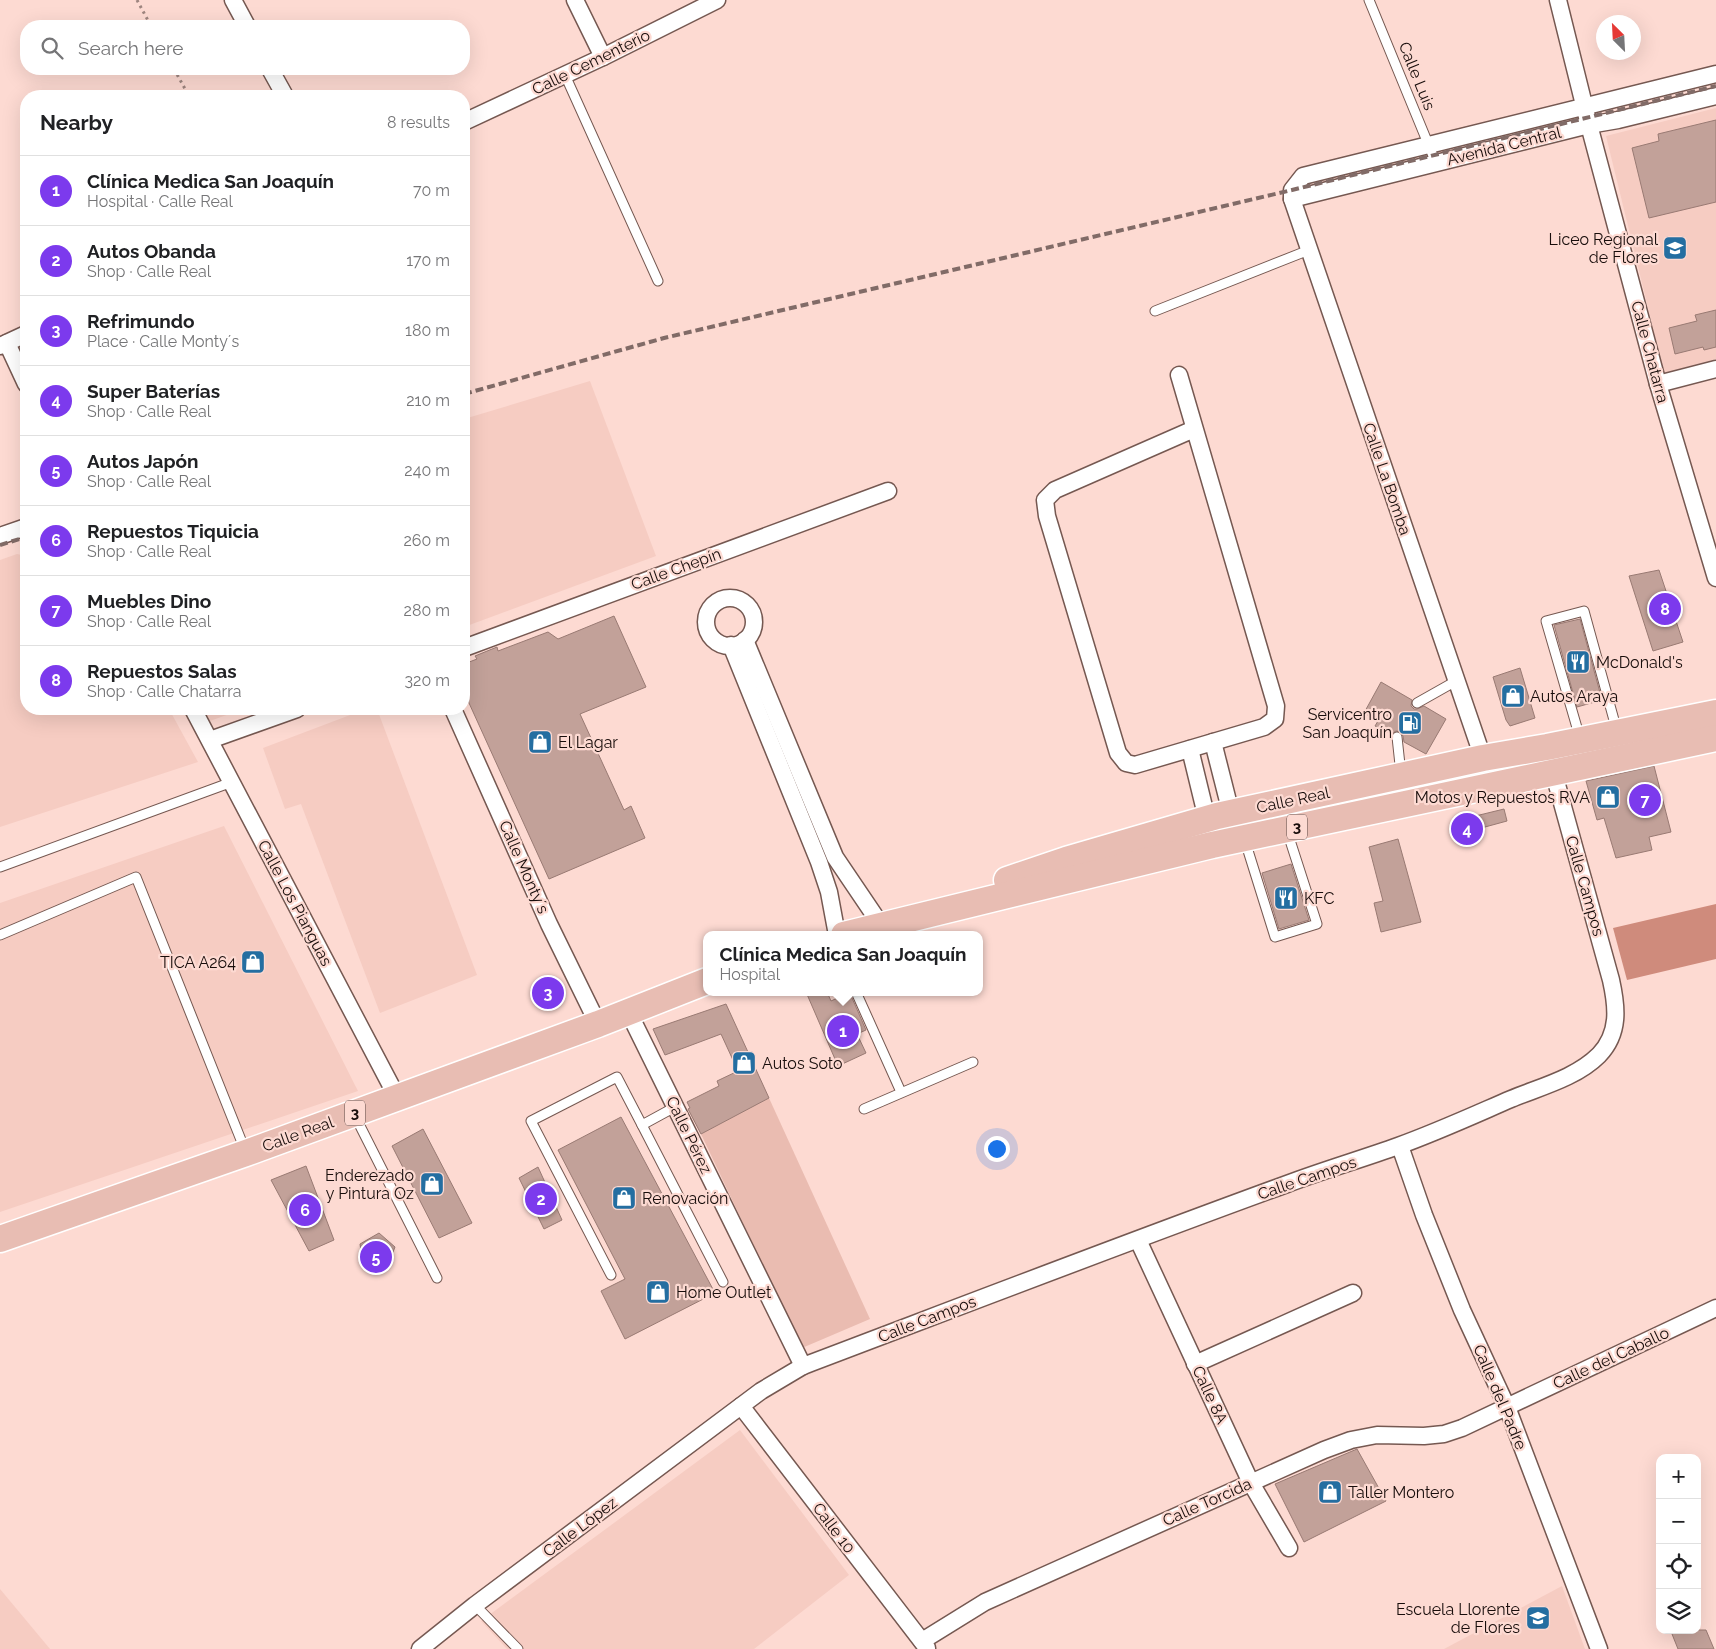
<!DOCTYPE html>
<html lang="en">
<head>
<meta charset="utf-8">
<style>
	:root { --surface:#fff; --page:#f2f2f2; --text:#202124; --muted:#757577; --line:#e0e0e0; --accent:#7c3aed }
	body { margin:0; font-family:Raleway,sans-serif; background:var(--page); color:var(--text) }
	.controls { position:absolute; right:15px; bottom:15px; display:grid; overflow:hidden; border-radius:10px; box-shadow:0 5px 20px #0002 }
	.controls button { width:45px; height:45px; display:grid; place-items:center; padding:0; border:0; border-bottom:1px solid var(--line); background:var(--surface); color:var(--text); font:25px sans-serif }
	.compass { position:absolute; left:1596px; top:15px; width:45px; height:45px; border-radius:50%; background:var(--surface); box-shadow:0 5px 20px #0002; rotate:336deg }
	.you { position:absolute; left:996px; top:1148px; width:18px; height:18px; margin:-12px; border:4px solid #fff; border-radius:50%; background:#1a73e8; box-shadow:0 0 0 8px #1a73e833 }
	.badge { display:grid; place-items:center; width:32px; height:32px; border-radius:50%; background:var(--accent); color:#fff; font-size:16px; font-weight:700 }
	.pin { position:absolute; translate:-50% -50%; border:2px solid #fff; box-shadow:0 1px 5px #0006 }
	.popup { position:absolute; left:703px; top:931px; width:280px; height:65px; box-sizing:border-box; display:grid; place-content:center; border-radius:10px; background:var(--surface); filter:drop-shadow(0 1px 4px #0005); font-size:16px; white-space:nowrap; color:var(--muted) }
	.popup b { font-size:19px; color:var(--text) }
	.popup::after { content:''; position:absolute; left:50%; top:100%; margin-left:-10px; border:10px solid transparent; border-top-color:var(--surface) }
	.list { margin:0; padding:0; list-style:none }
	h2 { display:flex; justify-content:space-between; align-items:center; height:65px; margin:0; padding:0 20px; font-size:21px }
	h2 small { font-size:16px; font-weight:400; color:var(--muted) }
	.list li { display:grid; grid-template-columns:32px 1fr auto; gap:15px; align-items:center; box-sizing:border-box; height:70px; padding:0 20px; border-top:1px solid var(--line) }
	.list b { display:block; font-size:19px; white-space:nowrap }
	.list p { margin:0; font-size:16px; white-space:nowrap; color:var(--muted) }
	.list em { font-size:16px; font-style:normal; color:var(--muted) }
	.icon { flex:none; width:28px; height:28px; fill:none; stroke:currentColor; stroke-width:2; stroke-linecap:round; stroke-linejoin:round }
	.map { position:relative; flex:none; width:1716px; height:1649px; overflow:hidden }
	.search { position:absolute; background:var(--surface); box-shadow:0 5px 20px #0002; left:20px; top:20px; width:450px; height:55px; display:flex; align-items:center; gap:12px; box-sizing:border-box; padding:0 18px; border-radius:20px; color:var(--muted); font-size:19px }
	.panel { position:absolute; background:var(--surface); box-shadow:0 5px 20px #0002; left:20px; top:90px; width:450px; height:625px; border-radius:20px }
	.map>svg:first-child { display:block }
	.built { fill:#f6ccc2 }
	.green { fill:#eabcb1 }
	.forest { fill:#cf8b7c }
	.building { fill:#c2a199; stroke:#997a73 }
	.lines { fill:none; stroke-linecap:round; stroke-linejoin:round }
	.service-casing { stroke:#755851; stroke-width:11 }
	.minor-casing { stroke:#755851; stroke-width:19 }
	.primary-casing { stroke:#fff; stroke-width:29 }
	.path { stroke:#9e857f; stroke-width:3; stroke-dasharray:2.5 4; stroke-linecap:butt }
	.service { stroke:#fff; stroke-width:9 }
	.minor { stroke:#fff; stroke-width:16 }
	.primary { stroke:#e8bdb3; stroke-width:26 }
	.rail { stroke:#816b67; stroke-width:4; stroke-dasharray:8 4; stroke-linecap:butt }
	.labels { text-anchor:middle; dominant-baseline:central; stroke-width:4.5; stroke-linejoin:round; paint-order:stroke }
	.shield { fill:#fddad2; stroke:#5d4a47; stroke-width:1 }
	.shield-label { font-size:15px; font-weight:bold; fill:#180d0b }
	.street-label { font-size:16px; fill:#180d0b; stroke:#fddad2 }
	.poi-label { font-size:16px; fill:#180d0b; stroke:#fddad2; text-anchor:start }
</style>
</head>
<body>
<div class="map">
<svg width="1716" height="1649" viewBox="0 0 1716 1649">
	<rect width="100%" height="100%" fill="#fddad2"/>
	<!-- built -->
	<g class="built">
		<polygon points="1716,108 1716,359 1664,373 1606,136"/>
		<polygon points="590,381 656,556 464,627 464,419"/>
		<polygon points="17,554 26,556 26,709 169,709 198,762 0,827 0,560"/>
		<polygon points="203,709 243,709 210,721"/>
		<polygon points="366,709 377,709 477,975 380,1013 301,804 285,809 263,748"/>
		<polygon points="224,826 358,1091 0,1212 0,903"/>
		<polygon points="740,1430 849,1575 754,1649 507,1649 481,1621"/>
		<polygon points="1562,1586 1585,1649 1444,1649"/>
		<polygon points="0,1589 50,1649 0,1649"/>
	</g>
	<!-- green -->
	<polygon class="green" points="769,1098 870,1319 802,1348 701,1134"/>
	<!-- forest -->
	<polygon class="forest" points="1716,904 1716,959 1627,980 1613,928"/>
	<!-- building -->
	<g class="building">
		<polygon points="1716,120 1716,202 1649,218 1632,148 1659,141 1658,134"/>
		<polygon points="1716,310 1716,347 1704,350 1703,347 1675,354 1669,328 1697,321 1695,315"/>
		<polygon points="1659,570 1683,642 1653,651 1629,576"/>
		<polygon points="614,616 646,687 580,714 624,810 631,806 645,838 549,879 464,692 464,664 477,659 475,656 497,647 498,651 548,632 558,639"/>
		<polygon points="1580,619 1602,700 1577,707 1554,625"/>
		<polygon points="1520,668 1535,718 1510,726 1506,720 1493,677"/>
		<polygon points="1381,682 1412,700 1411,706 1414,709 1417,709 1424,706 1446,719 1426,754 1404,742 1403,736 1400,732 1396,731 1391,734 1375,726 1378,721 1364,713"/>
		<polygon points="1654,766 1671,832 1649,837 1652,850 1616,858 1604,818 1597,820 1586,781"/>
		<polygon points="1504,809 1507,821 1474,830 1475,840 1458,842 1455,821"/>
		<polygon points="1398,839 1421,922 1381,932 1374,903 1383,901 1369,847"/>
		<polygon points="1291,864 1309,920 1279,929 1262,873"/>
		<polygon points="557,978 564,995 539,1007 531,990"/>
		<polygon points="806,992 827,992 831,1001 846,994 852,998 866,1030 857,1034 866,1053 838,1066"/>
		<polygon points="726,1004 769,1098 701,1134 688,1109 690,1108 687,1102 719,1086 717,1081 738,1071 721,1034 665,1055 653,1029"/>
		<polygon points="621,1117 715,1293 625,1339 601,1291 625,1279 558,1150"/>
		<polygon points="423,1129 472,1223 439,1238 392,1146"/>
		<polygon points="306,1166 334,1240 309,1251 271,1180"/>
		<polygon points="538,1167 562,1220 544,1229 519,1178"/>
		<polygon points="379,1233 395,1247 387,1267 363,1266 360,1244"/>
		<polygon points="1357,1449 1386,1501 1304,1542 1275,1484"/>
		<polygon points="1680,1630 1706,1630 1714,1649 1678,1649 1672,1634"/>
	</g>
	<g class="lines">
		<defs>
			<g id="service">
				<polyline points="1369,0 1436,163"/>
				<polyline points="565,75 658,281"/>
				<polyline points="1155,311 1309,250"/>
				<polyline points="1417,703 1456,681"/>
				<polyline points="1397,737 1401,774"/>
				<polyline points="1580,738 1546,621 1584,611 1617,731"/>
				<polyline points="1245,841 1275,937 1317,924 1287,831"/>
				<polyline points="0,867 232,782"/>
				<polyline points="0,935 136,877 245,1150"/>
				<polyline points="856,992 901,1092"/>
				<polyline points="864,1109 973,1062"/>
				<polyline points="355,1116 437,1278"/>
				<polyline points="642,1125 723,1282"/>
				<polyline points="611,1275 531,1121 617,1077 642,1125 675,1107"/>
				<polyline points="475,1605 518,1649"/>
			</g>
			<g id="minor">
				<polyline points="233,0 247,26"/>
				<polyline points="575,0 603,57"/>
				<polyline points="1558,0 1589,125 1658,384 1716,578"/>
				<polyline points="270,69 285,96"/>
				<polyline points="464,122 603,57 717,0"/>
				<polyline points="1292,199 1589,125 1618,120 1716,96"/>
				<polyline points="7,343 26,384"/>
				<polyline points="0,346 26,334"/>
				<polyline points="1179,375 1276,706 1275,719 1264,727 1135,765 1126,763 1118,753 1047,516 1045,500 1055,490 1194,429"/>
				<polyline points="1658,384 1716,369"/>
				<polyline points="0,536 26,527"/>
				<circle cx="730" cy="622" r="24"/>
				<polyline points="745,640 835,857 881,925"/>
				<polyline points="731,645 819,862 829,892 837,935"/>
				<polyline points="464,648 888,491"/>
				<polyline points="193,709 397,1097"/>
				<polyline points="453,709 549,924 598,1024"/>
				<polyline points="210,740 297,709"/>
				<polyline points="1213,742 1231,813"/>
				<polyline points="1190,749 1207,819"/>
				<polyline points="1483,758 1292,199 1292,190 1303,176 1716,74"/>
				<polyline points="628,1011 803,1366"/>
				<polyline points="1400,1146 1424,1215 1462,1310 1507,1407 1599,1649"/>
				<polyline points="1138,1240 1251,1483 1289,1548"/>
				<polyline points="1195,1364 1353,1293"/>
				<polyline points="741,1406 927,1648"/>
				<polyline points="922,1641 985,1602 1324,1450 1351,1440 1377,1435 1424,1436 1444,1434 1462,1428 1716,1308"/>
				<path d="M420,1649L475,1605L761,1391L803,1366C964,1305 1125,1243 1287,1184C1324,1170 1362,1159 1398,1146C1437,1132 1474,1115 1511,1099C1540,1087 1576,1078 1599,1055C1620,1033 1617,1007 1611,980L1554,774"/>
			</g>
			<g id="primary">
				<polyline points="1007,880 1066,860 1217,816 1483,758 1547,747 1716,713"/>
				<polyline points="844,935 1212,845 1716,738"/>
				<polyline points="0,1239 246,1153 598,1024 707,981"/>
			</g>
		</defs>
		<!-- service casing -->
		<use href="#service" class="service-casing"/>
		<!-- minor casing -->
		<use href="#minor" class="minor-casing"/>
		<!-- primary casing -->
		<use href="#primary" class="primary-casing"/>
		<!-- path -->
		<g class="path">
			<polyline points="137,0 151,26"/>
			<polyline points="174,69 189,96"/>
		</g>
		<!-- service -->
		<use href="#service" class="service"/>
		<!-- minor -->
		<use href="#minor" class="minor"/>
		<!-- primary -->
		<use href="#primary" class="primary"/>
		<!-- rail -->
		<g class="rail">
			<polyline points="464,394 664,338 1292,190 1716,86"/>
			<polyline points="0,545 26,537"/>
		</g>
	</g>
	<!-- icons -->
	<defs>
		<symbol id="school-square" viewBox="-11 -11 22 22"><rect x="-9" y="-9" width="18" height="18" rx="4" fill="#246ea1" stroke="#fddad2"/><path d="M0-5L7-2L0 1L-7-2ZM-4 1L0 2.5L4 1V4Q0 6-4 4Z" fill="#fff"/></symbol>
		<symbol id="restaurant-square" viewBox="-11 -11 22 22"><rect x="-9" y="-9" width="18" height="18" rx="4" fill="#246ea1" stroke="#fddad2"/><path d="M-5-6h1v4h1v-4h1v4h1v-4h1v5L-1.5 .5V6h-2V.5L-5-1ZM5-6V6H3V1.5H1.5Q1.5-4 5-6Z" fill="#fff"/></symbol>
		<symbol id="shop-square" viewBox="-11 -11 22 22"><rect x="-9" y="-9" width="18" height="18" rx="4" fill="#246ea1" stroke="#fddad2"/><path d="M-5-2.5h2.3a2.7 3.5 0 0 1 5.4 0H5L5.5 6h-11ZM-1.5-2.5h3a1.5 2.3 0 0 0-3 0Z" fill="#fff"/></symbol>
		<symbol id="fuel-square" viewBox="-11 -11 22 22"><rect x="-9" y="-9" width="18" height="18" rx="4" fill="#246ea1" stroke="#fddad2"/><path d="M-5.5-6h7V0h2V4h1.3V-2.5L3-4.5l.8-.8L6-3V5H2.5V1h-1V6h-7ZM-4.2-4.7v3.2H.2V-4.7Z" fill="#fff"/></symbol>
	</defs>
	<g fill-rule="evenodd">
		<use href="#school-square" x="1661" y="234" width="28" height="28"/>
		<use href="#restaurant-square" x="1564" y="648" width="28" height="28"/>
		<use href="#shop-square" x="1499" y="682" width="28" height="28"/>
		<use href="#fuel-square" x="1396" y="709" width="28" height="28"/>
		<use href="#shop-square" x="526" y="728" width="28" height="28"/>
		<use href="#shop-square" x="1594" y="783" width="28" height="28"/>
		<use href="#restaurant-square" x="1272" y="884" width="28" height="28"/>
		<use href="#shop-square" x="239" y="948" width="28" height="28"/>
		<use href="#shop-square" x="730" y="1049" width="28" height="28"/>
		<use href="#shop-square" x="418" y="1170" width="28" height="28"/>
		<use href="#shop-square" x="610" y="1184" width="28" height="28"/>
		<use href="#shop-square" x="644" y="1278" width="28" height="28"/>
		<use href="#shop-square" x="1316" y="1478" width="28" height="28"/>
		<use href="#school-square" x="1524" y="1604" width="28" height="28"/>
	</g>
	<g class="labels">
		<!-- shield labels -->
		<g class="shield">
			<rect x="1287" y="814.5" width="20" height="25" rx="4"/>
			<rect x="345" y="1100.5" width="20" height="25" rx="4"/>
		</g>
		<g class="shield-label">
			<text x="1297" y="827">3</text>
			<text x="355" y="1113">3</text>
		</g>
		<!-- street labels -->
		<g class="street-label">
			<text transform="translate(591 62) rotate(-26)">Calle Cementerio</text>
			<text transform="translate(1417 76) rotate(68)">Calle Luis</text>
			<text transform="translate(1504 146) rotate(-14)">Avenida Central</text>
			<text transform="translate(1650 352) rotate(75)">Calle Chatarra</text>
			<text transform="translate(1387 479) rotate(71)">Calle La Bomba</text>
			<text transform="translate(676 569) rotate(-20)">Calle Chepín</text>
			<text transform="translate(1293 800) rotate(-12)">Calle Real</text>
			<text transform="translate(524 867) rotate(66)">Calle Monty´s</text>
			<text transform="translate(1585 886) rotate(74)">Calle Campos</text>
			<text transform="translate(295 903) rotate(62)">Calle Los Pianguas</text>
			<text transform="translate(298 1134) rotate(-20)">Calle Real</text>
			<text transform="translate(689 1135) rotate(64)">Calle Pérez</text>
			<text transform="translate(1307 1178) rotate(-19)">Calle Campos</text>
			<text transform="translate(927 1319) rotate(-21)">Calle Campos</text>
			<text transform="translate(1611 1358) rotate(-25)">Calle del Caballo</text>
			<text transform="translate(1210 1395) rotate(65)">Calle 8A</text>
			<text transform="translate(1500 1397) rotate(67)">Calle del Padre</text>
			<text transform="translate(1207 1502) rotate(-24)">Calle Torcida</text>
			<text transform="translate(580 1527) rotate(-37)">Calle López</text>
			<text transform="translate(834 1528) rotate(53)">Calle 10</text>
		</g>
		<!-- poi labels -->
		<g class="poi-label">
			<text x="1658" y="239" text-anchor="end">Liceo Regional<tspan x="1658" dy="18">de Flores</tspan></text>
			<text x="1596" y="662">McDonald's</text>
			<text x="1530" y="696">Autos Araya</text>
			<text x="1392" y="714" text-anchor="end">Servicentro<tspan x="1392" dy="18">San Joaquín</tspan></text>
			<text x="558" y="742">El Lagar</text>
			<text x="1590" y="797" text-anchor="end">Motos y Repuestos RVA</text>
			<text x="1304" y="898">KFC</text>
			<text x="236" y="962" text-anchor="end">TICA A264</text>
			<text x="762" y="1063">Autos Soto</text>
			<text x="414" y="1175" text-anchor="end">Enderezado<tspan x="414" dy="18">y Pintura Oz</tspan></text>
			<text x="642" y="1198">Renovación</text>
			<text x="676" y="1292">Home Outlet</text>
			<text x="1348" y="1492">Taller Montero</text>
			<text x="1520" y="1609" text-anchor="end">Escuela Llorente<tspan x="1520" dy="18">de Flores</tspan></text>
		</g>
	</g>
</svg>
<div class="controls">
<button>+</button>
<button>−</button>
<button><svg class="icon" aria-label="locate" viewBox="0 0 24 24"><circle cx="12" cy="12" r="6"/><path d="M12 2v4M12 18v4M2 12h4M18 12h4"/></svg></button>
<button><svg class="icon" aria-label="layers" viewBox="0 0 24 24"><path d="M12 4l9 5-9 5-9-5zM3 14l9 5 9-5"/></svg></button>
</div>
<svg class="compass" viewBox="-18 -18 36 36"><path d="M0-13l5 13h-10z" fill="#e53935"/><path d="M0 13l5-13h-10z" fill="#757577"/></svg>
<div class="you"></div>
<div class="pin badge" style="left:843px;top:1031px">1</div>
<div class="popup"><b>Clínica Medica San Joaquín</b>Hospital</div>
<div class="pin badge" style="left:541px;top:1199px">2</div>
<div class="pin badge" style="left:548px;top:993px">3</div>
<div class="pin badge" style="left:1467px;top:829px">4</div>
<div class="pin badge" style="left:376px;top:1257px">5</div>
<div class="pin badge" style="left:305px;top:1210px">6</div>
<div class="pin badge" style="left:1645px;top:800px">7</div>
<div class="pin badge" style="left:1665px;top:609px">8</div>
<div class="search"><svg class="icon" aria-label="search" viewBox="0 0 24 24"><circle cx="10" cy="10" r="6"/><path d="M15 15l6 6"/></svg>Search here</div>
<section class="panel">
<h2>Nearby<small>8 results</small></h2>
<ul class="list">
<li><span class="badge">1</span><div><b>Clínica Medica San Joaquín</b><p>Hospital · Calle Real</p></div><em>70 m</em></li>
<li><span class="badge">2</span><div><b>Autos Obanda</b><p>Shop · Calle Real</p></div><em>170 m</em></li>
<li><span class="badge">3</span><div><b>Refrimundo</b><p>Place · Calle Monty´s</p></div><em>180 m</em></li>
<li><span class="badge">4</span><div><b>Super Baterías</b><p>Shop · Calle Real</p></div><em>210 m</em></li>
<li><span class="badge">5</span><div><b>Autos Japón</b><p>Shop · Calle Real</p></div><em>240 m</em></li>
<li><span class="badge">6</span><div><b>Repuestos Tiquicia</b><p>Shop · Calle Real</p></div><em>260 m</em></li>
<li><span class="badge">7</span><div><b>Muebles Dino</b><p>Shop · Calle Real</p></div><em>280 m</em></li>
<li><span class="badge">8</span><div><b>Repuestos Salas</b><p>Shop · Calle Chatarra</p></div><em>320 m</em></li>
</ul>
</section>
</div>
</body>
</html>
